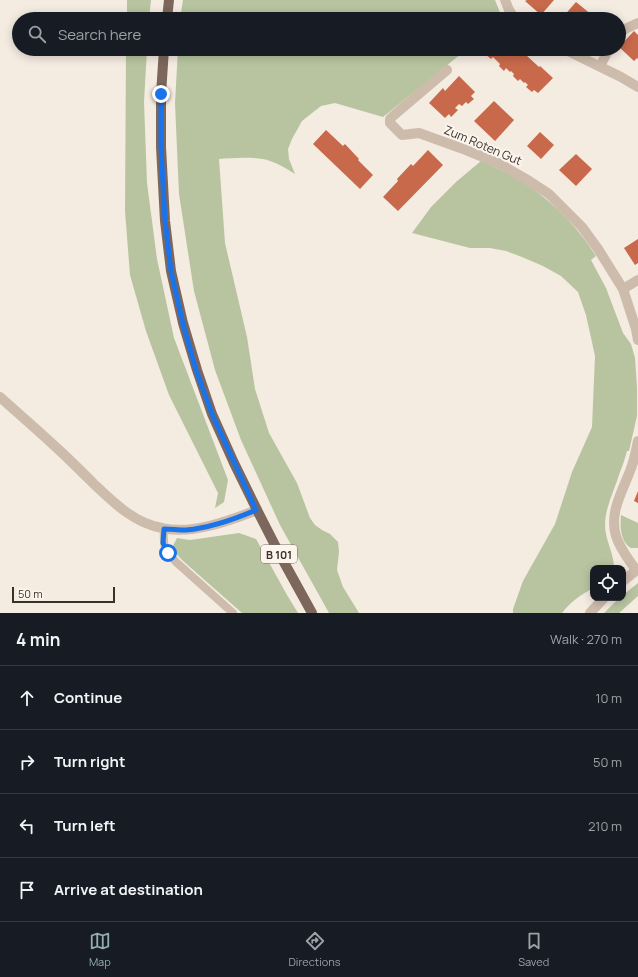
<!DOCTYPE html>
<html lang="en">
<head>
<meta charset="utf-8">
<style>
	:root { --surface:#171b24; --page:#242831; --text:#f1f3f6; --muted:#9ea1a6; --line:#363941; --accent:#92aeb2 }
	body { margin:0; font-family:Manrope,sans-serif; background:var(--page); color:var(--text) }
	.controls { position:absolute; right:12px; bottom:12px; display:grid; overflow:hidden; border-radius:8px; box-shadow:0 2px 10px #0003 }
	.controls button { width:36px; height:36px; display:grid; place-items:center; padding:0; border:0; border-bottom:1px solid var(--line); background:var(--surface); color:var(--text); font:20px sans-serif }
	.scale { position:absolute; left:12px; bottom:10px; width:103px; box-sizing:border-box; padding-left:4px; border:2px solid #3b302b; border-top:0; font-size:11px; line-height:14px; white-space:nowrap; color:#3b302b; -webkit-text-stroke:3px #fbf5ee; paint-order:stroke }
	.stop { position:absolute; width:12px; height:12px; margin:-9px; border:3px solid #1a73e8; border-radius:50%; background:#fff }
	.stop.end { background:#1a73e8; border-color:#fff; box-shadow:0 1px 4px #0008 }
	.list { margin:0; padding:0; list-style:none }
	h2 { display:flex; justify-content:space-between; align-items:center; height:52px; margin:0; padding:0 16px; font-size:17px }
	h2 small { font-size:13px; font-weight:400; color:var(--muted) }
	.list li { display:grid; grid-template-columns:26px 1fr auto; gap:12px; align-items:center; box-sizing:border-box; height:64px; padding:0 16px; border-top:1px solid var(--line) }
	.list b { display:block; font-size:15px; white-space:nowrap }
	.list em { font-size:13px; font-style:normal; color:var(--muted) }
	.icon { flex:none; width:22px; height:22px; fill:none; stroke:currentColor; stroke-width:2; stroke-linecap:round; stroke-linejoin:round }
	.map { position:relative; flex:none; width:638px; height:613px; overflow:hidden }
	.search { position:absolute; background:var(--surface); box-shadow:0 2px 10px #0003; left:12px; right:12px; top:12px; height:44px; display:flex; align-items:center; gap:10px; box-sizing:border-box; padding:0 14px; border-radius:22px; color:var(--muted); font-size:15px }
	.sheet { height:308px; background:var(--surface) }
	nav { display:flex; justify-content:space-around; align-items:center; box-sizing:border-box; height:56px; border-top:1px solid var(--line); background:var(--surface); font-size:11px; color:var(--muted) }
	nav a { display:grid; justify-items:center; gap:2px }
	nav .on { color:var(--accent) }
	.map>svg:first-child { display:block }
	.green { fill:#b8c4a0 }
	.building { fill:#c8694b }
	.lines { fill:none; stroke-linecap:round; stroke-linejoin:round }
	.service { stroke:#cdbbac; stroke-width:8 }
	.minor { stroke:#cdbbac; stroke-width:10 }
	.tertiary { stroke:#cdbbac; stroke-width:10 }
	.primary { stroke:#7d675c; stroke-width:10 }
	.route { stroke:#1a73e8; stroke-width:5 }
	.labels { text-anchor:middle; dominant-baseline:central; stroke-width:4; stroke-linejoin:round; paint-order:stroke }
	.shield { fill:#fbf5ee; stroke:#756b66; stroke-width:1 }
	.shield-label { font-size:11px; font-weight:bold; fill:#3b302b }
	.street-label { font-size:12px; fill:#3b302b; stroke:#fbf5ee }
</style>
</head>
<body>
<div class="map">
<svg width="638" height="613" viewBox="0 0 638 613">
	<rect width="100%" height="100%" fill="#f4ebe1"/>
	<!-- green -->
	<g class="green">
		<polygon points="127,0 151,0 149,19 127,19"/>
		<polygon points="183,0 495,0 501,15 497,19 180,19"/>
		<polygon points="126,49 147,49 144,102 147,183 157,259 174,338 228,480 224,502 215,508 218,493 169,395 146,331 130,275 125,211"/>
		<path d="M178,49H467L383,117L335,103L321,106L302,121L292,139L288,149L289,159L295,174C287,169 279,164 270,161C257,156 233,158 219,159L225,243L247,337L255,389L269,433L297,483L310,518L315,525L322,530L330,534L338,542L339,552L337,570L343,587L359,613H329L280,525L241,440L215,370L194,291L179,194L175,103Z"/>
		<path d="M481,161C529,180 568,212 596,256L591,260L606,288L623,333L631,344L635,358L637,388V416L629,451H627C625,458 623,465 620,472C615,489 605,507 605,525C605,540 614,553 614,568H593V588C581,595 570,602 562,613H513V609L523,581L555,524L572,472L592,427L595,356L586,315L578,292L561,276L543,266L522,257L506,251L490,248H470L412,233L431,207L456,182Z"/>
		<path d="M621,515L638,523V548C636,548 633,548 631,548C620,542 620,525 621,515Z"/>
		<polygon points="239,533 256,539 287,595 298,613 242,613 182,560 174,551 173,546 177,538 190,540"/>
		<polygon points="638,583 638,596 619,613 604,613 619,598 623,598 623,595"/>
	</g>
	<!-- building -->
	<g class="building">
		<polygon points="527,0 554,0 541,15 525,1"/>
		<polygon points="576,2 592,15 594,12 603,19 562,19 562,18"/>
		<polygon points="634,31 638,35 638,59 637,58 634,61 619,47"/>
		<polygon points="484,49 517,49 525,56 526,55 539,67 540,66 553,78 538,93 534,90 532,92 526,87 528,85 525,82 524,83 520,79 518,81 513,76 514,74 511,71 510,72 506,68 504,71 499,66 500,64 493,57 491,59 485,54 487,52"/>
		<polygon points="459,76 475,92 471,96 474,99 468,104 466,102 462,106 459,104 455,108 458,110 451,117 449,114 445,118 429,103 443,88 445,91"/>
		<polygon points="494,101 514,120 495,141 474,121"/>
		<polygon points="326,130 343,146 345,144 359,159 358,160 373,175 360,189 313,144"/>
		<polygon points="540,132 554,145 541,159 527,146"/>
		<polygon points="428,150 443,165 398,211 383,197 398,181 397,179 411,164 413,166"/>
		<polygon points="576,154 592,169 576,186 559,170"/>
		<polygon points="638,239 638,263 635,265 624,248"/>
		<polygon points="638,491 638,503 634,501"/>
	</g>
	<g class="lines">
		<!-- service -->
		<path class="service" d="M164,529C163,547 164,549 176,562L233,613"/>
		<!-- minor -->
		<g class="minor">
			<polyline points="505,0 509,10 515,19"/>
			<polyline points="619,33 627,28 638,23"/>
			<polyline points="564,49 621,77 638,87"/>
			<polyline points="600,66 609,49"/>
			<polyline points="447,70 393,116 390,119 390,123 402,135 419,133 466,150 498,163 526,179 549,194 582,227 598,249 623,289 636,329 638,340"/>
			<polyline points="623,289 638,280"/>
			<path d="M0,397C20,415 40,432 59,450C71,461 83,473 94,484C114,503 134,523 162,528C191,535 229,521 257,510"/>
			<path d="M636,570C629,560 620,549 616,536C609,513 622,492 630,471C634,462 636,451 638,441"/>
		</g>
		<!-- tertiary -->
		<g class="tertiary">
			<polyline points="623,581 638,569"/>
			<polyline points="590,613 604,598"/>
		</g>
		<!-- primary -->
		<g class="primary">
			<polyline points="167,19 169,0"/>
			<polyline points="164,49 161,94 161,147 165,221 171,271 183,323 197,370 212,414 234,463 257,510 280,555 312,613"/>
		</g>
	</g>
	<g class="lines">
		<!-- route -->
		<path class="route" d="M161,94V147L165,221L171,271L183,324L196,370L212,414L256,510C235,519 209,528 186,530C178,530 171,529 164,529L163,543L168,553"/>
	</g>
	<g class="labels">
		<!-- shield labels -->
		<rect class="shield" x="261" y="545" width="36" height="18" rx="3"/>
		<g class="shield-label">
			<text x="279" y="554">B 101</text>
		</g>
		<!-- street labels -->
		<g class="street-label">
			<text transform="translate(483 145) rotate(23)">Zum Roten Gut</text>
		</g>
	</g>
</svg>
<div class="controls">
<button><svg class="icon" aria-label="locate" viewBox="0 0 24 24"><circle cx="12" cy="12" r="6"/><path d="M12 2v4M12 18v4M2 12h4M18 12h4"/></svg></button>
</div>
<div class="scale">50 m</div>
<div class="stop" style="left:168px;top:553px"></div>
<div class="stop end" style="left:161px;top:94px"></div>
<div class="search"><svg class="icon" aria-label="search" viewBox="0 0 24 24"><circle cx="10" cy="10" r="6"/><path d="M15 15l6 6"/></svg>Search here</div>
</div>
<section class="sheet">
<h2>4 min<small>Walk · 270 m</small></h2>
<ul class="list">
<li><svg class="icon" aria-label="ahead" viewBox="0 0 24 24"><path d="M12 20V5M6 11l6-6 6 6"/></svg><div><b>Continue</b></div><em>10 m</em></li>
<li><svg class="icon" aria-label="right" viewBox="0 0 24 24"><path d="M7 20v-9h11M14 6l5 5-5 5"/></svg><div><b>Turn right</b></div><em>50 m</em></li>
<li><svg class="icon" aria-label="left" viewBox="0 0 24 24"><path d="M17 20v-9H6M10 6l-5 5 5 5"/></svg><div><b>Turn left</b></div><em>210 m</em></li>
<li><svg class="icon" aria-label="arrive" viewBox="0 0 24 24"><path d="M6 21V4h12l-3 4 3 4H6"/></svg><div><b>Arrive at destination</b></div></li>
</ul>
</section>
<nav>
<a class="on"><svg class="icon" aria-label="map" viewBox="0 0 24 24"><path d="M3 6l6-2 6 2 6-2v14l-6 2-6-2-6 2zM9 4v14M15 6v14"/></svg>Map</a>
<a><svg class="icon" aria-label="directions" viewBox="0 0 24 24"><path d="M12 3l9 9-9 9-9-9zM9 14v-3h6M13 9l2 2-2 2"/></svg>Directions</a>
<a><svg class="icon" aria-label="saved" viewBox="0 0 24 24"><path d="M7 4h10v16l-5-4-5 4z"/></svg>Saved</a>
</nav>
</body>
</html>
